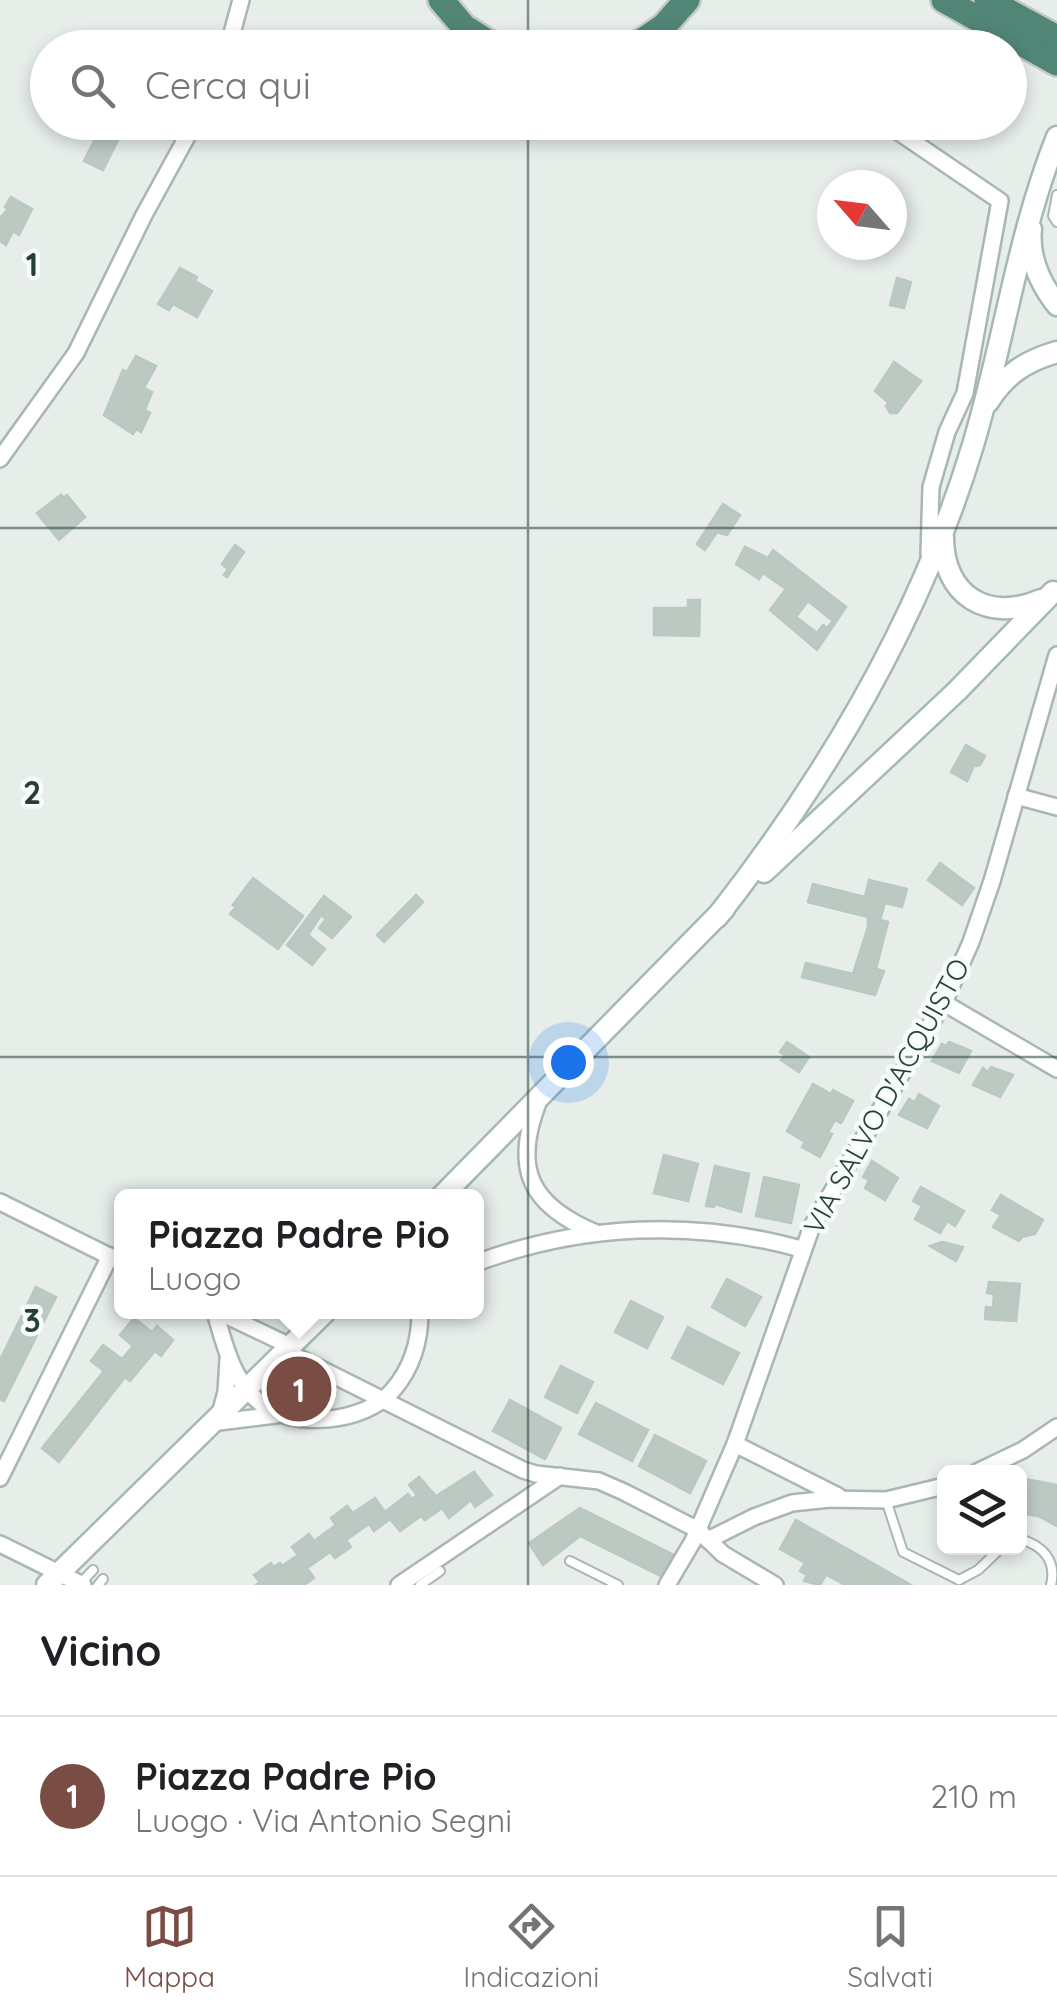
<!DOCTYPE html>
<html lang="it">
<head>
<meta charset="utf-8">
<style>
	:root { --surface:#fff; --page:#f6f6f6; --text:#202124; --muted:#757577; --line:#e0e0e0; --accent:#7a4d44 }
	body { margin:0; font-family:Quicksand,sans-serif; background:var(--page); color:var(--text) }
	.controls { position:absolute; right:30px; bottom:30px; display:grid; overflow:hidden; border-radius:15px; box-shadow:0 5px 15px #0003 }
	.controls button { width:90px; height:90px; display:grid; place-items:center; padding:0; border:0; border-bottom:2px solid var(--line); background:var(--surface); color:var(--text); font:50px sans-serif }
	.compass { position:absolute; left:817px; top:170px; width:90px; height:90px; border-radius:50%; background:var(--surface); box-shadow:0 5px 15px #0003; rotate:298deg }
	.you { position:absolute; left:568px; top:1062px; width:35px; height:35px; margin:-25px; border:8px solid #fff; border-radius:50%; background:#1a73e8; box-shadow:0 0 0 15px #1a73e833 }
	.badge { display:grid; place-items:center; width:65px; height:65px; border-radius:50%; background:var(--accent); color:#fff; font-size:32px; font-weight:700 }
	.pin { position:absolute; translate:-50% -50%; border:5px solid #fff; box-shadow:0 2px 10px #0006 }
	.popup { position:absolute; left:114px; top:1189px; width:370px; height:130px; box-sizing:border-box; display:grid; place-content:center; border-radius:15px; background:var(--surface); filter:drop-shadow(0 2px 8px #0005); font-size:32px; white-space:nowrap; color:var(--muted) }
	.popup b { font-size:38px; color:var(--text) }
	.popup::after { content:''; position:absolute; left:50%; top:100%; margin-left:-20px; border:20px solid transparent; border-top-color:var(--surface) }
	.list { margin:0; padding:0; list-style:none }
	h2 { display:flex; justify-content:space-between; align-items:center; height:130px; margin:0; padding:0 40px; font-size:42px }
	h2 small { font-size:32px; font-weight:400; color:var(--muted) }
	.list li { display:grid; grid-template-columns:65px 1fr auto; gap:30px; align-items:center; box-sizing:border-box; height:160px; padding:0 40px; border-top:2px solid var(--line) }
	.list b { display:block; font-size:38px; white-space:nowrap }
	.list p { margin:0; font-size:32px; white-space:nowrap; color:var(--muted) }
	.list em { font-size:32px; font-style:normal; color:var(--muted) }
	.icon { flex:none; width:55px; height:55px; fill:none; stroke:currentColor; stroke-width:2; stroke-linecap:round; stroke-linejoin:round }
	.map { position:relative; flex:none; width:1057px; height:1585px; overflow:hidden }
	.search { position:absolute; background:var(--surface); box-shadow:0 5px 15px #0003; left:30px; right:30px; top:30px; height:110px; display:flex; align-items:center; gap:25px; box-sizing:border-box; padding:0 35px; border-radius:55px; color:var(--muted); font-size:38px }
	.sheet { height:290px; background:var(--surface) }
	nav { display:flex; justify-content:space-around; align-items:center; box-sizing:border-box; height:140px; border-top:2px solid var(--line); background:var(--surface); font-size:28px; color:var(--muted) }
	nav a { display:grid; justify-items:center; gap:5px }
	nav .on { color:var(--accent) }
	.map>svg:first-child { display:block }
	.building { fill:#bcc9c3; stroke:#b9c8c1; stroke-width:2.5; fill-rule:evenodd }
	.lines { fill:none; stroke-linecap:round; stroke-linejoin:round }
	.service-casing { stroke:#a9b6b1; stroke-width:12 }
	.minor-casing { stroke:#a9b6b1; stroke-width:20 }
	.secondary-casing { stroke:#a5b9b1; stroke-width:25 }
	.trunk-casing { stroke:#c2cac7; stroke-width:30 }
	.service { stroke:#fff; stroke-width:8 }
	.minor { stroke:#fff; stroke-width:15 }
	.secondary { stroke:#fff; stroke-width:20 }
	.trunk { stroke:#518576; stroke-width:25 }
	.grid { fill:none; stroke:#264038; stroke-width:2.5; stroke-opacity:0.55 }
	.labels { text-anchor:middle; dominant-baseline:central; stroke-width:9; stroke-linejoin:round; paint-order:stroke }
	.street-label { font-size:28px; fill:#264038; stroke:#f7fbf9 }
	.grid-label { font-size:32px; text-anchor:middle; font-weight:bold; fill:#264038; stroke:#f7fbf9; stroke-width:9; stroke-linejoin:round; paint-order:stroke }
</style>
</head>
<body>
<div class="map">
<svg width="1057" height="1585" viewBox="0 0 1057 1585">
	<rect width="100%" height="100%" fill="#e7eeea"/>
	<!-- building -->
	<g class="building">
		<polygon points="101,127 120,136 103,170 84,161"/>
		<polygon points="11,197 32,209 19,235 13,231 6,245 0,241 0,218 8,209 5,207"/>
		<polygon points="180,268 197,277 195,281 212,291 197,317 173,304 169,310 158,304"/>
		<polygon points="897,278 911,282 904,308 890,305"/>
		<polygon points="136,356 156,366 144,388 152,392 145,410 150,413 141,432 136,429 133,434 104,415 123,370 127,372"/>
		<polygon points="894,362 921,381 897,413 890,413 886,406 889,403 875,391"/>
		<polygon points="61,495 64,498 67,495 85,517 59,540 37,513"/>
		<polygon points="723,504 740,515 727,535 717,532 705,550 697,544"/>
		<polygon points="235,545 244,552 227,577 224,575 228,569 222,564"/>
		<path d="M745,547L768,558L773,550L846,607L817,650L770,610L786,589L763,573L759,579L736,564ZM808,601L833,621L827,628L823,625L817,633L796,617Z"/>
		<polygon points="688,600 700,600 699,636 654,635 654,608 688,608"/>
		<polygon points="966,745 985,756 980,765 974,766 967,781 951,772"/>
		<polygon points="940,863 974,888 962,905 928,880"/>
		<polygon points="253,878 303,916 278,949 230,914 236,907 233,905"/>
		<polygon points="869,880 907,889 902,907 885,903 880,920 888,922 876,969 884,971 875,995 802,977 806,963 853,974 868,927 868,917 808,902 813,884 865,897"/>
		<polygon points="416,895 423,902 384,942 377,935"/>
		<polygon points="324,896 351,917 332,938 319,928 326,919 321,915 308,935 325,949 312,965 287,945"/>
		<polygon points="787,1042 809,1057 799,1072 781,1060 785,1055 780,1052"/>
		<polygon points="949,1042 971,1051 959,1073 932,1061 942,1044 946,1046"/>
		<polygon points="991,1067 1013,1075 1000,1097 973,1085 983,1068 988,1072"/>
		<polygon points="813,1084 831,1094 833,1090 853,1101 841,1123 835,1120 828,1132 832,1134 820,1157 802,1147 805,1142 787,1131"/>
		<polygon points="919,1094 939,1106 927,1128 899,1115 909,1099 915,1102"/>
		<polygon points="664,1155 698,1164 688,1201 654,1193"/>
		<polygon points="872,1161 898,1178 885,1200 865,1188 869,1180 863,1177"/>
		<polygon points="715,1166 749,1174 741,1212 715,1204 714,1207 706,1206"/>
		<polygon points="764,1177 799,1185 791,1223 756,1216"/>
		<polygon points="921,1187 964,1211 955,1226 947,1221 940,1233 915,1219 922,1206 913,1201"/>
		<polygon points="1001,1195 1043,1220 1035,1234 1022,1237 1019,1241 993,1227 1001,1215 992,1210"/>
		<polygon points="942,1242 963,1247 956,1261 930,1246"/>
		<polygon points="727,1279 761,1297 745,1326 712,1307"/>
		<polygon points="989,1282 1020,1284 1016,1321 985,1319 986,1307 993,1308 994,1294 987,1293"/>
		<polygon points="36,1287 56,1297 4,1401 0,1399 0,1360"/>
		<polygon points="631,1301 663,1317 647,1348 615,1332"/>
		<polygon points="134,1318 152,1332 157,1326 173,1340 161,1356 155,1351 130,1381 125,1377 59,1462 42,1448 104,1371 91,1361 103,1345 122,1359 133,1346 120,1335"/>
		<polygon points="688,1327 739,1353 723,1384 672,1358"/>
		<polygon points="561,1366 593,1382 577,1413 545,1397"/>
		<polygon points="510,1400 561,1428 545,1459 493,1431"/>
		<polygon points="596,1403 648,1430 632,1461 579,1434"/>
		<polygon points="655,1435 706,1461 690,1493 639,1466"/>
		<polygon points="474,1472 492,1495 475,1507 471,1500 449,1518 442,1508 425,1520 421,1516 400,1531 390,1519 374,1531 369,1524 346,1540 351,1547 335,1558 330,1552 307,1568 314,1578 304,1585 256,1585 260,1582 254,1575 271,1563 273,1567 280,1563 282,1566 298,1555 292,1547 309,1534 314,1541 336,1525 331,1518 347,1506 353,1513 375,1498 385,1512 408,1494 412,1499 417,1495 409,1485 419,1477 436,1496"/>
		<polygon points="1020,1478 1057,1485 1057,1526 1038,1516 1020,1513"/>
		<polygon points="580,1508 674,1555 663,1577 580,1536 543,1565 529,1543"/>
		<polygon points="796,1520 911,1585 845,1585 780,1549"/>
		<polygon points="805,1563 826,1575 820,1585 804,1581 807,1575 800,1571"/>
	</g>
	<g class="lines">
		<defs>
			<g id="service">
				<polyline points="1057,195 1053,216 1057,222"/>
				<polyline points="886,1500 903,1552 959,1580"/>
				<path d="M1020,1539C1042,1545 1057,1560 1051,1585"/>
				<polyline points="570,1561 618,1585"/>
				<polyline points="959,1580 978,1570 1001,1548"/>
				<polyline points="80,1584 93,1570"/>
				<polyline points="98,1585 103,1579"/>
				<polyline points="420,1585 440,1571"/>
			</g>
			<g id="minor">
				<polyline points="228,48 241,0"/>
				<polyline points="884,122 1000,201 965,393 947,432 931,487 929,554"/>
				<polyline points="0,459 76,353 144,215 195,122"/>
				<polyline points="1016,796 1057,807"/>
				<polyline points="944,1003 1057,1069"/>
				<path d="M538,1103C512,1170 531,1206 596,1233"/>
				<polyline points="0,1202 121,1262"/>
				<path d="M476,1263C581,1224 694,1219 801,1249"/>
				<path d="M215,1312C224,1343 232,1379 258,1401C290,1430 365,1424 393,1390C412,1368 420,1340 420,1312"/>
				<polyline points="219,1312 290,1346"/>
				<polyline points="285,1351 523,1470 536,1474 599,1481 624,1492 698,1530 723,1554 775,1585"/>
				<polyline points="220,1414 226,1392 228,1359"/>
				<polyline points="211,1423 276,1415"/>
				<polyline points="735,1444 838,1496"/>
				<polyline points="977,1472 1023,1450 1057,1427"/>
				<polyline points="0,1478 110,1256"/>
				<polyline points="708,1540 754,1517 792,1503 830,1499 886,1500 944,1486"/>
				<polyline points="0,1544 83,1585"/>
				<polyline points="399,1585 560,1476"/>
				<polyline points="667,1585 693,1541 735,1444 812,1226 946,998 971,942 992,881 1057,655"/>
			</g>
			<g id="secondary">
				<path d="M1031,229C1028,257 1040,283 1057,305"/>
				<path d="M988,402C1005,375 1025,361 1057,352"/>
				<path d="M943,537C943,596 988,623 1041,600"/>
				<polyline points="764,872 957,691 1053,592"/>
				<path d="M717,917C828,775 921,618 973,445C1004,343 1017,237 1057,137"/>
				<polyline points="442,1196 724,909"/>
				<polyline points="47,1585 325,1312"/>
			</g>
			<g id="trunk">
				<polyline points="441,0 464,27 497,48"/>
				<polyline points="944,0 1057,63"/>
				<polyline points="987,0 1057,38"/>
				<polyline points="632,48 664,26 687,0"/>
			</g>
		</defs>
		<!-- service casing -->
		<use href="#service" class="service-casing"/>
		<!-- minor casing -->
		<use href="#minor" class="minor-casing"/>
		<!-- secondary casing -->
		<use href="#secondary" class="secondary-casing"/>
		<!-- trunk casing -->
		<use href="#trunk" class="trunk-casing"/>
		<!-- service -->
		<use href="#service" class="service"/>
		<!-- minor -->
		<use href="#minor" class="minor"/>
		<!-- secondary -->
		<use href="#secondary" class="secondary"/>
		<!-- trunk -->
		<use href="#trunk" class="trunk"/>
	</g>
	<!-- grid -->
	<path class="grid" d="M528,0V48M528,122V1585M0,528H1057M0,1057H1057"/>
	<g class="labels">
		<!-- street labels -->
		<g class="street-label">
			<text transform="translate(886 1096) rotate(-61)">VIA SALVO D'ACQUISTO</text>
		</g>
	</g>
	<g class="grid-label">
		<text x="32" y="276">1</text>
		<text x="32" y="804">2</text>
		<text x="32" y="1332">3</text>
	</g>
</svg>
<div class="controls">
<button><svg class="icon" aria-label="layers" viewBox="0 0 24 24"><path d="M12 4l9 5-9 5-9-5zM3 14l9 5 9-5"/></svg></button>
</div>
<svg class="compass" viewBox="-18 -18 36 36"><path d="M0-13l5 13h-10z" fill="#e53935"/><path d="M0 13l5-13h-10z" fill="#757577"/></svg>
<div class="you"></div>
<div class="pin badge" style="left:299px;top:1389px">1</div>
<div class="popup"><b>Piazza Padre Pio</b>Luogo</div>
<div class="search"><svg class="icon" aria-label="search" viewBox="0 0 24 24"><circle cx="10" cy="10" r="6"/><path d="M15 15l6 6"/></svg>Cerca qui</div>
</div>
<section class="sheet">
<h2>Vicino<small></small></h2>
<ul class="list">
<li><span class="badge">1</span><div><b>Piazza Padre Pio</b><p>Luogo · Via Antonio Segni</p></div><em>210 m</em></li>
</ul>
</section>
<nav>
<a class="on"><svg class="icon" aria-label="map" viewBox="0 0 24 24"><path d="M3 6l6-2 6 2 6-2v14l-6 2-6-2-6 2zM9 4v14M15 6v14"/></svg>Mappa</a>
<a><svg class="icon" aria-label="directions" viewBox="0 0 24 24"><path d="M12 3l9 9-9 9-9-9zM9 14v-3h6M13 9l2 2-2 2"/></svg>Indicazioni</a>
<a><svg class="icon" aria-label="saved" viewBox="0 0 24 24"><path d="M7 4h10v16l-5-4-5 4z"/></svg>Salvati</a>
</nav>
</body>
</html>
